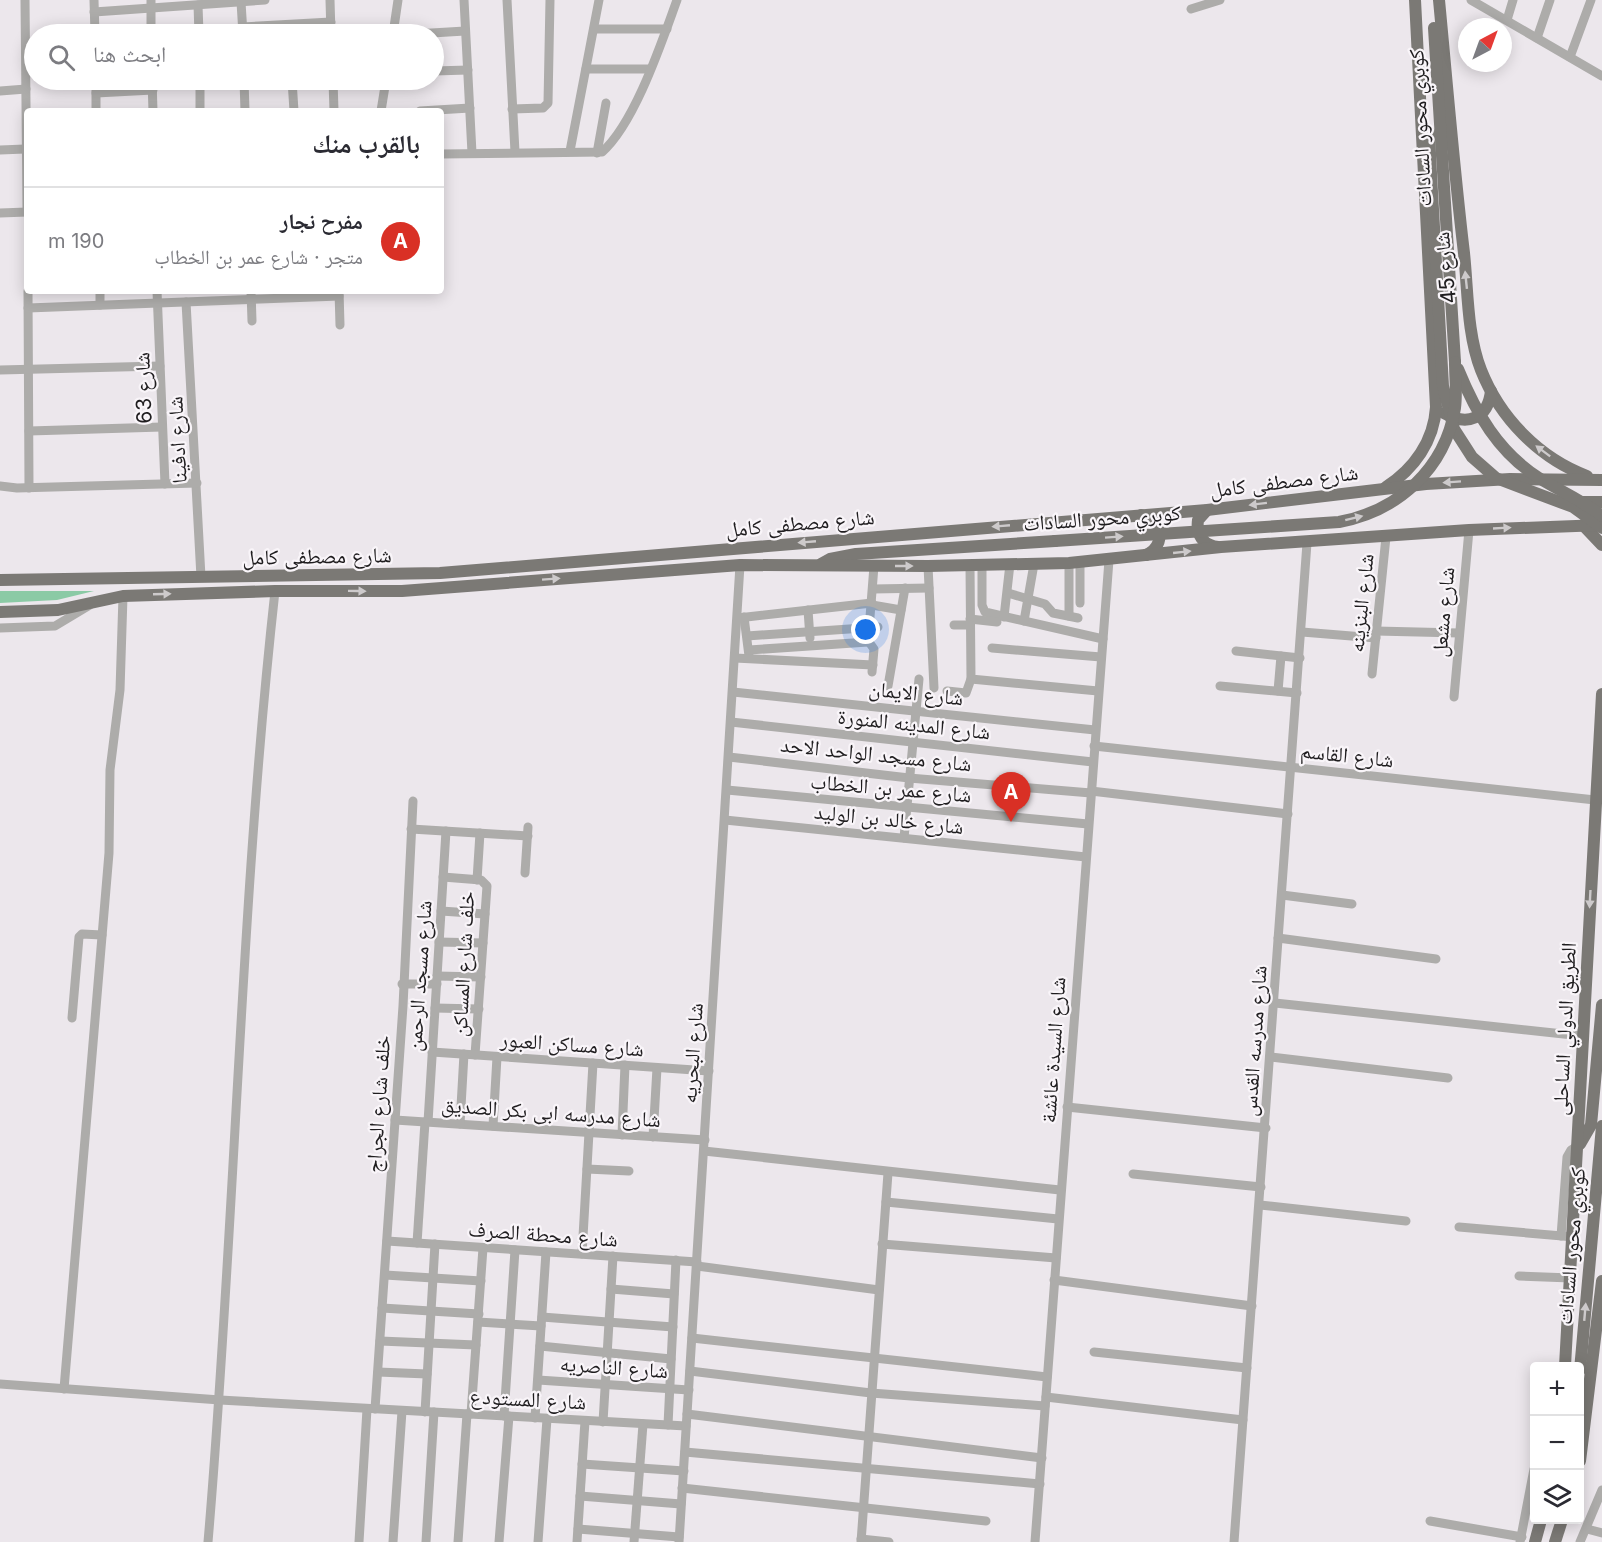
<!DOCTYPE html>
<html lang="ar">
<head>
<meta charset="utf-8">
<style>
	:root { --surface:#fff; --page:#f7f7f7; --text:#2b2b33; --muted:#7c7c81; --line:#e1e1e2; --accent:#d93025 }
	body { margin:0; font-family:Inter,"Noto Naskh Arabic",sans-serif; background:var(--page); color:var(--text); direction:rtl }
	.controls { position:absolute; right:18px; bottom:18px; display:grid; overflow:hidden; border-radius:6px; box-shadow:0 3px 15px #0003 }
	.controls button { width:54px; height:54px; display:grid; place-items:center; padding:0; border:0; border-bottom:2px solid var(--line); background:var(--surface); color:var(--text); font:30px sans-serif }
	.compass { position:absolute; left:1458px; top:18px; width:54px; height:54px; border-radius:50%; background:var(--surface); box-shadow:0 3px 15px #0003; rotate:41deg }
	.you { position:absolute; left:866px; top:630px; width:21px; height:21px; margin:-15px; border:4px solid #fff; border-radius:50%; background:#1a73e8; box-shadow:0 0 0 9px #1a73e833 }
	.badge { display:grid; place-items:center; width:39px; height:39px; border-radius:50%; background:var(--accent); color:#fff; font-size:20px; font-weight:700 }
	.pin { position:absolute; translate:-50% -50px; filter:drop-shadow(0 2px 3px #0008) }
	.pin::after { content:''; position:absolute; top:32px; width:21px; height:18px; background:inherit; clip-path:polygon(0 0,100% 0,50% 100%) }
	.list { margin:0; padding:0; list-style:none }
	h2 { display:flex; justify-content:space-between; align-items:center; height:78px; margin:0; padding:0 24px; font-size:26px }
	h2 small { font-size:20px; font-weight:400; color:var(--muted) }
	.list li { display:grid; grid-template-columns:39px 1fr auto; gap:18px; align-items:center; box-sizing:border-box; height:108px; padding:0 24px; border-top:2px solid var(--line) }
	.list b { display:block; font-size:22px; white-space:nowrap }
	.list p { margin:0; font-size:20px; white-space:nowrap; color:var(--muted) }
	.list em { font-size:20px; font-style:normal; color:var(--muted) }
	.icon { flex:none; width:33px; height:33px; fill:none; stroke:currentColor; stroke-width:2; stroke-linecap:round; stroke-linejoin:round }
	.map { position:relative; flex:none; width:1602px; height:1542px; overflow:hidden; direction:ltr }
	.search { position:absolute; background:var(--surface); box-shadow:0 3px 15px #0003; left:24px; top:24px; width:420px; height:66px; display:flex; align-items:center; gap:15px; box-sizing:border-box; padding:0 21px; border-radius:33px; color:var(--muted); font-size:22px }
	.panel { position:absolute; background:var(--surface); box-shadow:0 3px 15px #0003; left:24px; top:108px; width:420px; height:186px; border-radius:6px; direction:rtl }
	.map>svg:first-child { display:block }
	.green { fill:#8bcaa5 }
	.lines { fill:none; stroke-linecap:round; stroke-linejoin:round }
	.minor { stroke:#adacaa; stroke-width:9 }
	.major { stroke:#7b7975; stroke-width:12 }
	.major-bridge { stroke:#7b7975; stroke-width:12 }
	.oneway { fill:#cdcacb }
	.labels { text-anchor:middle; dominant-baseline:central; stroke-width:4.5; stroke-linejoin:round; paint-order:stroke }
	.street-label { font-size:21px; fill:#1f1d1f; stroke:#f9f5f9 }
</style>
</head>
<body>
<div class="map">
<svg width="1602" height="1542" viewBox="0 0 1602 1542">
	<rect width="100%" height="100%" fill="#ece7ec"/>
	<!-- green -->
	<polygon class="green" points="0,591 94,591 57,600 0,603"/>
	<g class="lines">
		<!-- minor -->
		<g class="minor">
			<polyline points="25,0 27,208"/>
			<polyline points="94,0 95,34"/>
			<polyline points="151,0 151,34"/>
			<polyline points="330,0 331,34"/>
			<polyline points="464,0 472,153"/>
			<polyline points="507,0 515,152"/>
			<polyline points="1471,0 1602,76"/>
			<polyline points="241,2 243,34"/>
			<polyline points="198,5 199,34"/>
			<polyline points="1191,9 1220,0"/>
			<polyline points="94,12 265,0"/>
			<polyline points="1507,20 1513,0"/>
			<polyline points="242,27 331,22"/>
			<polyline points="594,29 667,29"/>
			<polyline points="393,34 398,0"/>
			<polyline points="415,34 465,31"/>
			<polyline points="1537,38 1550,0"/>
			<polyline points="1570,57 1591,0"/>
			<polyline points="586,69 650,69"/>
			<polyline points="434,71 468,70"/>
			<polyline points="96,80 96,111"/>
			<polyline points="152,80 153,111"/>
			<polyline points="200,80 200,111"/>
			<polyline points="244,80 245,111"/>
			<polyline points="292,80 294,111"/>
			<polyline points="333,80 334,111"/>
			<polyline points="0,91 26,89"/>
			<polyline points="96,93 153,90"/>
			<polyline points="512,109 543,108 548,103 550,0"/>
			<polyline points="381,111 386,80"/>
			<polyline points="420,111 470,108"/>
			<polyline points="0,150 25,149"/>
			<polyline points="570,151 599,0"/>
			<polyline points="597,153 606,103"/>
			<path d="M441,154L602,152C635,123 662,41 677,0"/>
			<polyline points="0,213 27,212"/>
			<polyline points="28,291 29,488"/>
			<polyline points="100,291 100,305"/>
			<polyline points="157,291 165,484"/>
			<polyline points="251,291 252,321"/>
			<polyline points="339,291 340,325"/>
			<polyline points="186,302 201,577"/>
			<polyline points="28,308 339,296"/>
			<polyline points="0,370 160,366"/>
			<polyline points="29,431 162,427"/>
			<polyline points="0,486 17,488 197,483"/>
			<polyline points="1080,562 1080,603"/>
			<polyline points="928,566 934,688"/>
			<polyline points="970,566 971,679 1098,691"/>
			<polyline points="982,566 982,605 985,612 1103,639"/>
			<polyline points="873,589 929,588"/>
			<polyline points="1008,593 1045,604 1053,613 1078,618"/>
			<polyline points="872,605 901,610"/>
			<polyline points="808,610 810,638"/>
			<polyline points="1069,616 1069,563"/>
			<polyline points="744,617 749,656"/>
			<polyline points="1004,617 1010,564"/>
			<polyline points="738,618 872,603"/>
			<polyline points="970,619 997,622"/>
			<polyline points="1024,621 1034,564"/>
			<polyline points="954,625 970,625"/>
			<polyline points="0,628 55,626 90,605"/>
			<polyline points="1376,631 1459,633"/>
			<polyline points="1302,632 1376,638"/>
			<polyline points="747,636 878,627"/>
			<polyline points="869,642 874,649 872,672"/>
			<polyline points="992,648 1101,657"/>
			<polyline points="749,650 868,642 874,566"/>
			<polyline points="1236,651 1300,658"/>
			<polyline points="735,658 873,665"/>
			<polyline points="1372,674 1386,537"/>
			<polyline points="888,686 905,588"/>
			<polyline points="1220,686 1297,693"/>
			<polyline points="947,691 966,693 971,679"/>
			<polyline points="1278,691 1281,656"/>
			<polyline points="733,692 1095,730"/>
			<polyline points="1454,697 1469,530"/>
			<polyline points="731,722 1093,762"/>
			<polyline points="1094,746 1595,800"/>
			<polyline points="729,757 909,778 1091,793"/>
			<polyline points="727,790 1088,824"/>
			<polyline points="1091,791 1288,814"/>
			<polyline points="725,820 1086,857"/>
			<polyline points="411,829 528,836"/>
			<polyline points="904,838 919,679"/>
			<polyline points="525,873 528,827"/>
			<polyline points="443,877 481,880 487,886 475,1055"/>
			<polyline points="477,880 480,833"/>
			<polyline points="1282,895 1352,904"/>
			<polyline points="441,911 485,914"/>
			<polyline points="1278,938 1436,959"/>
			<polyline points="439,942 483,943"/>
			<polyline points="437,976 481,977"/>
			<polyline points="402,984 437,984"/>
			<polyline points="1275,1003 1582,1036"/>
			<polyline points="435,1008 479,1009"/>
			<polyline points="72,1018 79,937 82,934 102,935"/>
			<polyline points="432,1052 709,1071"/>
			<polyline points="1271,1057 1448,1078"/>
			<polyline points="1067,1107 1266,1128"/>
			<polyline points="395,1120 705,1140"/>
			<polyline points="428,1122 446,831"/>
			<polyline points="460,1124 464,1054"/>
			<polyline points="493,1126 497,1057"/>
			<polyline points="622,1135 625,1065"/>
			<polyline points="653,1137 657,1068"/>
			<polyline points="704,1151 1060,1190"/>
			<polyline points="587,1169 629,1171"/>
			<polyline points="1133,1174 1261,1187"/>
			<polyline points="886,1202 1058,1219"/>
			<polyline points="1260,1205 1406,1221"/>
			<polyline points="1459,1227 1574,1237"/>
			<polyline points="1561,1236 1567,1157 1571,1150 1579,1145"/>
			<polyline points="387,1241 697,1262"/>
			<polyline points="417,1243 425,1122"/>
			<polyline points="882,1244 1056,1258"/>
			<polyline points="582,1254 593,1063"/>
			<polyline points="697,1266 879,1290"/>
			<polyline points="385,1275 481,1281"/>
			<polyline points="1519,1276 1571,1278"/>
			<polyline points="1054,1280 1252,1306"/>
			<polyline points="611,1289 674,1294"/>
			<polyline points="382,1308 479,1314"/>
			<polyline points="542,1317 673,1327"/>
			<polyline points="478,1322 541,1326"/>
			<polyline points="692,1338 1047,1377"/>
			<polyline points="380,1341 476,1345"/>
			<polyline points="540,1346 671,1359"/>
			<polyline points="1094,1352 1247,1368"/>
			<polyline points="690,1371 871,1393 1045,1406"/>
			<polyline points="378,1372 427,1374"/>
			<polyline points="538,1380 689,1390"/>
			<polyline points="0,1384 220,1400 686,1426"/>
			<polyline points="64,1389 109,853 110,770 120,690 123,596"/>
			<polyline points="1046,1397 1243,1420"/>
			<polyline points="375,1409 403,1006 413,801"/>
			<polyline points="425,1412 435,1244"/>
			<polyline points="471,1414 483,1248"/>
			<polyline points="687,1414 1042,1458"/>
			<polyline points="504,1416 515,1250"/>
			<polyline points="535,1418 546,1252"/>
			<polyline points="603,1422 613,1256"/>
			<polyline points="668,1425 676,1260"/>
			<polyline points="685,1452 1040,1484"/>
			<polyline points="582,1464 684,1471"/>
			<polyline points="682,1488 986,1521"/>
			<polyline points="580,1496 681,1504"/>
			<polyline points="1430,1521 1522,1537"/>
			<polyline points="578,1529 679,1537"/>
			<polyline points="1587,1529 1602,1533"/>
			<polyline points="861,1539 889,1542"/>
			<path d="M208,1542C235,1226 240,906 275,591"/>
			<polyline points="359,1542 367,1409"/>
			<polyline points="393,1542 402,1411"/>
			<polyline points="426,1542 434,1412"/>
			<polyline points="458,1542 467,1414"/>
			<polyline points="499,1542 509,1416"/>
			<polyline points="538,1542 547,1419"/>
			<polyline points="577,1542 585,1421"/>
			<polyline points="634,1542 643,1424"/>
			<polyline points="679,1542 740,565"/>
			<polyline points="861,1542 888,1173"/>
			<polyline points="1035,1542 1109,560"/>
			<polyline points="1234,1542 1307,543"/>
			<polyline points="1520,1542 1534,1469"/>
			<polyline points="1580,1542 1602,1490"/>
		</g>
		<!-- major -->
		<g class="major">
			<path d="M1439,0C1447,84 1454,169 1464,253C1468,291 1467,334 1481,370C1500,418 1539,458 1587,476"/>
			<polyline points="1434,28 1455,362"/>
			<polyline points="1429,132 1431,174"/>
			<path d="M1444,413C1468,427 1488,418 1491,391"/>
			<path d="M1386,487C1414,469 1434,441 1436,407L1415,0"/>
			<polyline points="1578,502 1602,502"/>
			<path d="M1207,510L1198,520C1196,535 1203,545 1218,547"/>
			<path d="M1141,515L1156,524C1163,537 1159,549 1146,555"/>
			<polyline points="1583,525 1602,545"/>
			<polyline points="821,564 830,559 856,554 1055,541"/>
			<polyline points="0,580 440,573 1207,510 1426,484 1510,479 1602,480"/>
			<polyline points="0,612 58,610 123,596 275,591 402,591 740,565 928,566 1069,563 1221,547 1469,530 1602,525"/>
			<polyline points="1580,1144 1591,1125 1602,1005"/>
			<polyline points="1565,1366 1602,694"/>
			<polyline points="1580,1370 1602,1126"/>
			<polyline points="1580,1461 1602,1281"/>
			<polyline points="1535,1542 1541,1520"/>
			<polyline points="1555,1542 1562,1520"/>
		</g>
		<!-- major-bridge -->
		<g class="major-bridge">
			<polyline points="1431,174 1443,386 1454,429 1472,457 1496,478 1573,507 1602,528"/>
			<path d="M1458,369C1476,413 1498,452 1539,478C1560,491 1582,500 1602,516"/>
			<path d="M1055,541L1339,522C1398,511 1445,469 1455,408C1457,393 1455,377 1455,362"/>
		</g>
	</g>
	<!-- one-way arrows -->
	<defs><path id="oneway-solid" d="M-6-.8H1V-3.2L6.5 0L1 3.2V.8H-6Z" transform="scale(1.5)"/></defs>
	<g class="oneway">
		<use href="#oneway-solid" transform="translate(1466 280) rotate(-96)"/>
		<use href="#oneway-solid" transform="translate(1543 451) rotate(-143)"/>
		<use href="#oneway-solid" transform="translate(1452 482) rotate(176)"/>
		<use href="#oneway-solid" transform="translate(1258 504) rotate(173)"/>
		<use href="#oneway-solid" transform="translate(1354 518) rotate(-14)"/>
		<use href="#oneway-solid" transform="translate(1001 526) rotate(175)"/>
		<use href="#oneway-solid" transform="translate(1502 528) rotate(-3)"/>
		<use href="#oneway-solid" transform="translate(1114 537) rotate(-4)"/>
		<use href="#oneway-solid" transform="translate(807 542) rotate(175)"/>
		<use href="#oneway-solid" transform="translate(1182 552) rotate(-6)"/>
		<use href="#oneway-solid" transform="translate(904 566)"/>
		<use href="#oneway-solid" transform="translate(551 579) rotate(-4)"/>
		<use href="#oneway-solid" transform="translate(357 591) rotate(1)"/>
		<use href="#oneway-solid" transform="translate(162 594) rotate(-2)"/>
		<use href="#oneway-solid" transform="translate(1590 899) rotate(93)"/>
		<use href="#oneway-solid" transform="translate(1585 1312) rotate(-85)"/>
	</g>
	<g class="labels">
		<!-- street labels -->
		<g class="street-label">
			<text transform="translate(1420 128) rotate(-93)">كوبري محور السادات</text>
			<text transform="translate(1445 268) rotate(-96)">شارع 45</text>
			<text transform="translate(143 388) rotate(-92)">شارع 63</text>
			<text transform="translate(177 440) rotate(-93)">شارع ادفينا</text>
			<text transform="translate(1284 481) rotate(-7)">شارع مصطفى كامل</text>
			<text transform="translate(1102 518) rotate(-4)">كوبري محور السادات</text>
			<text transform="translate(800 523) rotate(-5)">شارع مصطفى كامل</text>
			<text transform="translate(317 556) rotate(-1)">شارع مصطفى كامل</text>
			<text transform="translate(1361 603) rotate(-84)">شارع البنزينه</text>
			<text transform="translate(1443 612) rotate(-85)">شارع مشعل</text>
			<text transform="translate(916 693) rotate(6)">شارع الايمان</text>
			<text transform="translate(914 724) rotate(6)">شارع المدينه المنورة</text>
			<text transform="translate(876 754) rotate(6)">شارع مسجد الواحد الاحد</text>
			<text transform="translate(1347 755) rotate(6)">شارع القاسم</text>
			<text transform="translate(891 788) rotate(5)">شارع عمر بن الخطاب</text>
			<text transform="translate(889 819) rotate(6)">شارع خالد بن الوليد</text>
			<text transform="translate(463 964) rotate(-87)">خلف شارع المساكن</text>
			<text transform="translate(419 976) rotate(-86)">شارع مسجد الرحمن</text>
			<text transform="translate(1564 1029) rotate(-87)">الطريق الدولي الساحلى</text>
			<text transform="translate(1254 1041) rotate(-86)">شارع مدرسه القدس</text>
			<text transform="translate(572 1044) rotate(4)">شارع مساكن العبور</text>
			<text transform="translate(1053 1050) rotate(-86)">شارع السيدة عائشة</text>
			<text transform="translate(692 1053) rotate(-86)">شارع البحريه</text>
			<text transform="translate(378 1104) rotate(-86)">خلف شارع الجراج</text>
			<text transform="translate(551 1112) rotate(4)">شارع مدرسه ابى بكر الصديق</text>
			<text transform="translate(543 1234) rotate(4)">شارع محطة الصرف</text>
			<text transform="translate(1571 1246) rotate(-85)">كوبري محور السادات</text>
			<text transform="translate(614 1367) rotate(4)">شارع الناصريه</text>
			<text transform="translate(528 1399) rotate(3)">شارع المستودع</text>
		</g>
	</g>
</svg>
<div class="controls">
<button>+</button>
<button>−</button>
<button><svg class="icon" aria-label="layers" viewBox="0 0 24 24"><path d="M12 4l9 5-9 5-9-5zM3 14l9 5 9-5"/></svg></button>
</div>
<svg class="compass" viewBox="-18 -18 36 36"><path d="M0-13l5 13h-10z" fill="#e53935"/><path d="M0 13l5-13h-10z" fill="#7c7c81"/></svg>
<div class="you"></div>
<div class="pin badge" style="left:1011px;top:822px">A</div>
<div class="search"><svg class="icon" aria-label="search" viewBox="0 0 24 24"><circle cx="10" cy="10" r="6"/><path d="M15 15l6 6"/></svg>ابحث هنا</div>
<section class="panel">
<h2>بالقرب منك<small></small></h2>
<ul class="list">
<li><span class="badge">A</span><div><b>مفرح نجار</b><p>متجر · شارع عمر بن الخطاب</p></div><em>190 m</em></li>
</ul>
</section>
</div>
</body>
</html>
